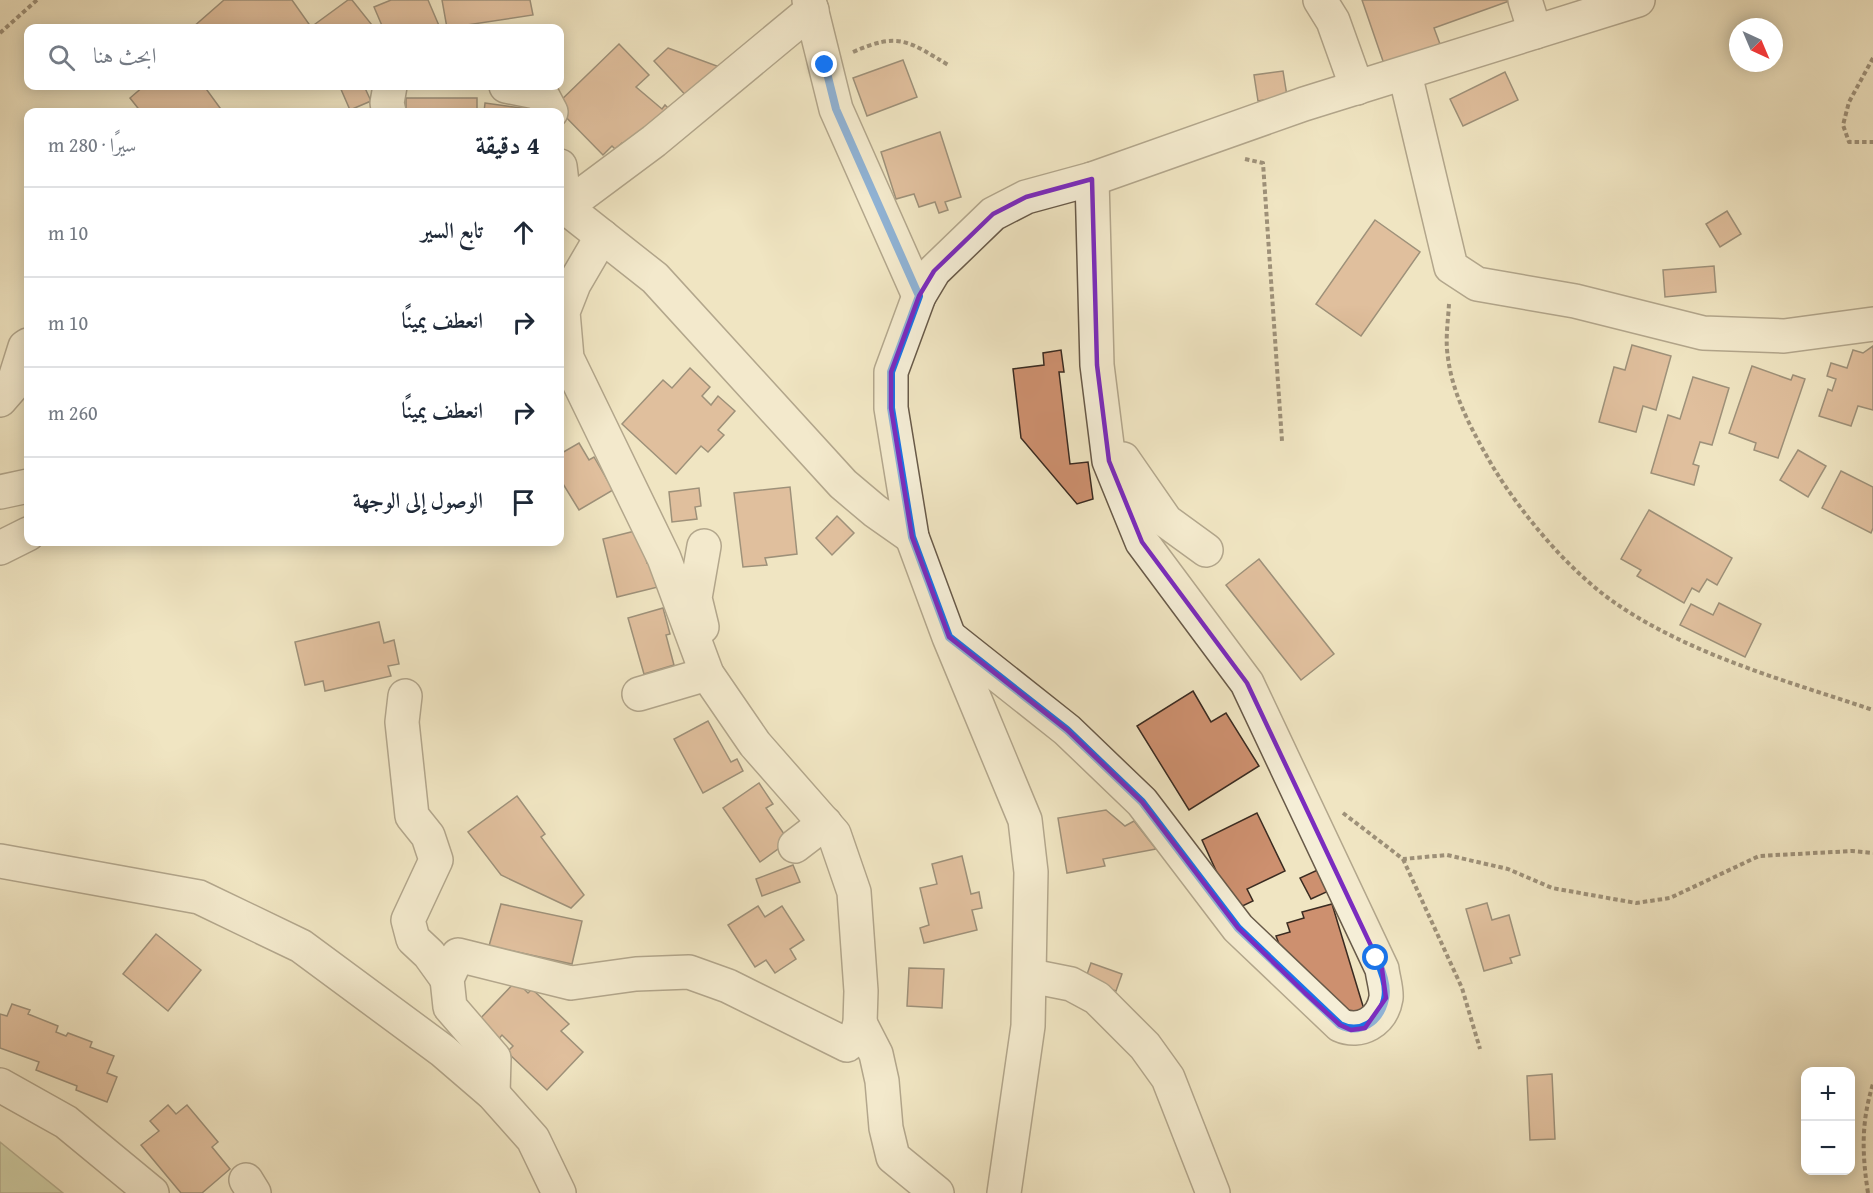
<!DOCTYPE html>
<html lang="ar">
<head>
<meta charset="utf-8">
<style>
	:root { --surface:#fff; --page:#f2f2f3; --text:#1f2937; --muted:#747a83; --line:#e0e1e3 }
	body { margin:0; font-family:"Gentium Book Plus",Amiri,serif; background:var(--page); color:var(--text); direction:rtl }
	.controls { position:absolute; right:18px; bottom:18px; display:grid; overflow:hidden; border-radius:12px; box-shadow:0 3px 15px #0003 }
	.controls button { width:54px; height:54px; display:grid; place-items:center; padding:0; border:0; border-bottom:2px solid var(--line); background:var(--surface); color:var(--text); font:30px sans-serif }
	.compass { position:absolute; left:1729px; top:18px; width:54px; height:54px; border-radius:50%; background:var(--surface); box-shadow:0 3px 15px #0003; rotate:136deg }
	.stop { position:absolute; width:18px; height:18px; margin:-14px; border:4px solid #1a73e8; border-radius:50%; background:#fff }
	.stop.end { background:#1a73e8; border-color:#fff; box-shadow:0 2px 6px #0008 }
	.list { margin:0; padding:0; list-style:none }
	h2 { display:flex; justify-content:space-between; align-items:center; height:78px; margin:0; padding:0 24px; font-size:26px }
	h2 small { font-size:20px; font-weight:400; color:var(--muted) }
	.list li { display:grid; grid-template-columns:39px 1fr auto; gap:18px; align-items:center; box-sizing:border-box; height:90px; padding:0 24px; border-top:2px solid var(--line) }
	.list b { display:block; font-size:22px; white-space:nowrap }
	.list em { font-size:20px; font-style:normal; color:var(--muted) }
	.icon { flex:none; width:33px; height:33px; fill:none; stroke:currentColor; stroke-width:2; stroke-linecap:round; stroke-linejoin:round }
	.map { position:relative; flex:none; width:1873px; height:1193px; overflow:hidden; direction:ltr }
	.search { position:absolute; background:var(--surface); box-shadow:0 3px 15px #0003; left:24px; top:24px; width:540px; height:66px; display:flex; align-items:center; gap:15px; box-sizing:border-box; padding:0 21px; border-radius:12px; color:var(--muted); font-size:22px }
	.panel { position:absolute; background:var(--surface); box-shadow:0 3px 15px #0003; left:24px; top:108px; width:540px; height:438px; border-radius:12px; direction:rtl }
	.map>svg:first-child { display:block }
	.green { fill:#b7c595; stroke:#78785b; stroke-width:1.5 }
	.building { fill:#cd906f; stroke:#3a2b21; stroke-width:1.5 }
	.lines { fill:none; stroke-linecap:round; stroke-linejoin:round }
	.minor-casing { stroke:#685a49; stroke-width:36 }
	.path { stroke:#3a2b21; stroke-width:4; stroke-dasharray:4.5 3; stroke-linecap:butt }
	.minor { stroke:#f5eed7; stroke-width:33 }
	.route { stroke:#1a73e8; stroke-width:8 }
	.marked { fill:none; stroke:#7b2cbf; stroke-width:4.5; stroke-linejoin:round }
</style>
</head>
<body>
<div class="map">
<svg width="1873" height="1193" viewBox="0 0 1873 1193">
	<rect width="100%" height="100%" fill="#f0e5c2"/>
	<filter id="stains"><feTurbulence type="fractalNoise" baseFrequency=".00333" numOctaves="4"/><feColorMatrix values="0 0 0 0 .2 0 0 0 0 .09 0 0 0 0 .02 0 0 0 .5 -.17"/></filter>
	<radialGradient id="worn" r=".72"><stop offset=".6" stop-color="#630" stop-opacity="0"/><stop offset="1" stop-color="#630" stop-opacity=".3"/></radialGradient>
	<!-- green -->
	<polygon class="green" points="0,1142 63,1193 0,1193"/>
	<!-- building -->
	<g class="building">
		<polygon points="224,0 292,0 311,27 348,0 352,0 372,25 368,28 192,28"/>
		<polygon points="391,0 428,0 440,28 383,28 374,7"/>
		<polygon points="442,0 530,0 533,15 447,28"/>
		<polygon points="1362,0 1512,0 1434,28 1440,44 1384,64"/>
		<polygon points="619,44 649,75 636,87 662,109 665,105 669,109 628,149 622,143 615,149 612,146 603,155 555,106"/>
		<polygon points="668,48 725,69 691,101 654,61"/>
		<polygon points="903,60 917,97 867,116 853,78"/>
		<polygon points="1283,71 1287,96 1258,101 1254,75"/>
		<polygon points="1505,72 1518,100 1463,126 1450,99"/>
		<polygon points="144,86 204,86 223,112 141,112 130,98"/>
		<polygon points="344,86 364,86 371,101 350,110 340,87"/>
		<rect x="406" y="98" width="71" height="14"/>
		<polygon points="485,103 543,111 543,112 484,112"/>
		<polygon points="940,132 961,197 945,202 948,210 939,213 935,202 919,207 914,194 896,199 881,152"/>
		<polygon points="1727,211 1741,234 1720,247 1706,224"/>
		<polygon points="1375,220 1420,252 1361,336 1316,304"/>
		<polygon points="1714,266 1716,292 1665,297 1663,270"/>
		<polygon points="1632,345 1671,356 1656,410 1643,406 1636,432 1599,422 1614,367 1625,370"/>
		<polygon points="1873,346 1873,410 1858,406 1851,426 1819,416 1828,389 1832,391 1836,379 1827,376 1831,363 1847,368 1853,350 1863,353"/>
		<polygon points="1061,350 1064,372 1059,372 1070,464 1088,462 1093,499 1077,504 1021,438 1013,369 1044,365 1043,353"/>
		<polygon points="1752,366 1791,380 1793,375 1805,379 1778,458 1754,450 1756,443 1729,433"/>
		<polygon points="690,368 710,387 702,396 711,405 718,396 735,411 718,430 724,435 708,452 701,446 676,474 622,424 663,380 672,388"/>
		<polygon points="1693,377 1729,388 1712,445 1700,442 1693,464 1699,466 1694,485 1651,473 1668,415 1680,419"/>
		<polygon points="579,443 589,460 594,457 613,490 579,510 560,479 560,454"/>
		<polygon points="1798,450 1826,466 1808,497 1780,480"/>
		<polygon points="1841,471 1873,487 1873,528 1871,533 1822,508"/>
		<polygon points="790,487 797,554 765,558 767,565 743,567 734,493"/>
		<polygon points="699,488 701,506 695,507 697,519 672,522 669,492"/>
		<polygon points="1649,510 1732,558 1717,585 1707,579 1699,592 1692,588 1684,603 1637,576 1641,570 1621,559"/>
		<polygon points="837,516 854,533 832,555 816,538"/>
		<polygon points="639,530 647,563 652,562 658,587 617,597 603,539"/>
		<polygon points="1259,559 1334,654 1301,680 1226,585"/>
		<polygon points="1719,603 1761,624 1745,657 1680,625 1691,604 1713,615"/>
		<polygon points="663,608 670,634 666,635 674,665 644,674 628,618"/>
		<polygon points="379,622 384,643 394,640 399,664 388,666 391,676 325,691 323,681 305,685 295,642"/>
		<polygon points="1193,691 1211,722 1226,713 1259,766 1189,810 1137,726"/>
		<polygon points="708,721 731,762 737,759 743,771 703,793 674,739"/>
		<polygon points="759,783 773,804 766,808 789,841 760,862 723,808"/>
		<polygon points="517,796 545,834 541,837 584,895 571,908 501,875 468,832"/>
		<polygon points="1106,810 1125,826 1134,821 1156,849 1103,859 1105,866 1067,873 1058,818"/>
		<polygon points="1257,813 1285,871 1247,889 1253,901 1234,910 1202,840"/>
		<polygon points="962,856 971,894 979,892 982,908 972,910 977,930 924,943 920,928 929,925 920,888 937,884 932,864"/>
		<polygon points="793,865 800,882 762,896 756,879"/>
		<polygon points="1322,868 1333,889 1311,899 1300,878"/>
		<polygon points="1487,903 1492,920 1509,915 1520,955 1510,958 1512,963 1484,971 1466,909"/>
		<polygon points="501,904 582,921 572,964 489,946"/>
		<polygon points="1332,904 1366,1016 1329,1006 1285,960 1276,936 1290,932 1287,923 1304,918 1302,912"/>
		<polygon points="758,906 765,917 782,906 804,940 790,949 796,959 775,973 766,960 755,967 728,925"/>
		<polygon points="156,934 201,970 168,1011 123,974"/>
		<polygon points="1091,963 1122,974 1116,991 1085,980"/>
		<polygon points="909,968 944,969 942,1008 907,1006"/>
		<polygon points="516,981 528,993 532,989 569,1024 561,1031 583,1052 547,1090 507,1052 513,1046 502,1035 496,1042 476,1023"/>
		<polygon points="12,1004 30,1010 28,1014 58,1026 56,1032 66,1036 68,1033 92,1042 90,1047 114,1056 107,1073 117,1077 107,1102 76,1090 77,1086 36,1070 39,1062 0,1048 0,1014 7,1016"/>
		<polygon points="1552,1074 1555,1139 1530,1140 1527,1076"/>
		<polygon points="168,1105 176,1114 187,1105 218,1142 212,1147 230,1169 202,1193 181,1193 141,1145 159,1131 150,1121"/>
	</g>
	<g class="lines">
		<defs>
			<g id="minor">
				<polyline points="809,0 836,109 919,296"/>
				<polyline points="1320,0 1333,21 1357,88"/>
				<polyline points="1525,0 1535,32"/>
				<polyline points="1405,74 1451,267 1477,284 1575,301 1703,333 1784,336 1873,324"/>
				<polyline points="506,86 541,93 551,112"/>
				<polyline points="389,112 387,103 390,86"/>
				<polyline points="560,166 565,207 655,278 843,484 875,511 912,537"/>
				<polyline points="560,211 654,141 812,10"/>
				<polyline points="0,400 13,385 25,347 28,345"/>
				<polyline points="1123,459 1166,521 1206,550"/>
				<polyline points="0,492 28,486"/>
				<polyline points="0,548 28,534"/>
				<polyline points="702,627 695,598 704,546"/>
				<path d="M951,638L1067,730L1142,802L1238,928L1340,1025C1360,1034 1382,1022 1386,998C1387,990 1383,978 1382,969L1247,683L1142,542L1109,461L1097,365L1092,179"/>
				<polyline points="639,694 707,674"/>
				<polyline points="405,696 402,722 412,816 428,836 436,860 408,920 413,939 429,954 447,979"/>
				<polyline points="795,846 825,823"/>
				<polyline points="0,861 199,897 301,946 443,1051 493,1094 533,1139 559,1193"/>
				<polyline points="1031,976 1071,984 1097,998 1145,1046 1168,1078 1213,1193"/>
				<polyline points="860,1023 876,1054 882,1081 886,1128 893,1157 937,1193"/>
				<polyline points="0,1085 66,1122 152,1193"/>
				<polyline points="493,1094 494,1058 450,1007 447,979 458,955 571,983 636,974 689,972 728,986 847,1045 856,1036 860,1023 861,991 854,892 834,834 755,744 707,674 664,558 567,358 563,312 574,284 602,236"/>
				<polyline points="246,1180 254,1193"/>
				<polyline points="1004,1193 1028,1026 1031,872 1025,820 949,637 912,537 891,408 891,372 919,296 934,271 993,214 1026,197 1092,179 1304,104 1638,0"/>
			</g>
		</defs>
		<!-- minor casing -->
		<use href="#minor" class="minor-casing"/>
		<!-- path -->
		<g class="path">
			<polyline points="0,33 37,0"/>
			<path d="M853,52C900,31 909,42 950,66"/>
			<polyline points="1873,58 1849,102 1843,125 1849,142 1873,142"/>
			<polyline points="1245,159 1263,163 1282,441"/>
			<path d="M1449,304C1448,322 1445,340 1448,358C1453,397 1474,434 1493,467C1523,516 1572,575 1621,607C1697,657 1787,681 1873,710"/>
			<polyline points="1343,813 1403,859 1447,855 1508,869 1552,888 1636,903 1670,898 1759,856 1852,851 1873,853"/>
			<polyline points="1403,859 1462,988 1480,1049"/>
			<path d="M1868,1193C1862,1154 1861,1122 1873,1084"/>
		</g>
		<!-- minor -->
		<use href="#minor" class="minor"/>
	</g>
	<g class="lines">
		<!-- route -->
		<path class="route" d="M825,65L836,109L919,296L891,372V408L912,537L949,637L1067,730L1142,802L1238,928L1340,1025C1360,1035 1380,1022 1385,999C1388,987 1382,969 1376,958"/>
	</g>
	<!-- marked area -->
	<path d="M0 0H1873V1193H0ZM1092,179L1097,365L1109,461L1142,542L1247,683L1382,969L1386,998L1365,1028L1351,1030L1340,1025L1305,993L1238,928L1142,802L1067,730L949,637L912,537L891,408V372L919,296L934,271L993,214L1026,197Z" fill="#f0e5c2" fill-opacity=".55" fill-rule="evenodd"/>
	<path class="marked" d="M1092,179L1097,365L1109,461L1142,542L1247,683L1382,969L1386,998L1365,1028L1351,1030L1340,1025L1305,993L1238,928L1142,802L1067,730L949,637L912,537L891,408V372L919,296L934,271L993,214L1026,197Z"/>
	<rect width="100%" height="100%" filter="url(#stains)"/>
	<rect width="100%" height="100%" fill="url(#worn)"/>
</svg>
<div class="controls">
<button>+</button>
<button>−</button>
</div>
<svg class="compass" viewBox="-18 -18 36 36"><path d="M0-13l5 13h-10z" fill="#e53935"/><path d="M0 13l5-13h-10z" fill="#747a83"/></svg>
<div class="stop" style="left:1376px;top:958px"></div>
<div class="stop end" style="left:825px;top:65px"></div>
<div class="search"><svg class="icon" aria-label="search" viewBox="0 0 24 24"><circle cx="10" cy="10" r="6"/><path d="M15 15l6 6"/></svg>ابحث هنا</div>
<section class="panel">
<h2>4 دقيقة<small>سيرًا · 280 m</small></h2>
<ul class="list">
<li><svg class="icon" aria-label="ahead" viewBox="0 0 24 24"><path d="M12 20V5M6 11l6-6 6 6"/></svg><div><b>تابع السير</b></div><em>10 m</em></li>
<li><svg class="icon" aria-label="right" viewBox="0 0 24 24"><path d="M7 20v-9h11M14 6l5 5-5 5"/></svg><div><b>انعطف يمينًا</b></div><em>10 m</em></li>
<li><svg class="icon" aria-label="right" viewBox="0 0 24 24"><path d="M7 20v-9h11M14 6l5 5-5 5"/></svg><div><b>انعطف يمينًا</b></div><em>260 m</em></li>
<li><svg class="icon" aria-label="arrive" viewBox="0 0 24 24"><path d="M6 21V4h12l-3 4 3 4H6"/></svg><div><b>الوصول إلى الوجهة</b></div></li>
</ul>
</section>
</div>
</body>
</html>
